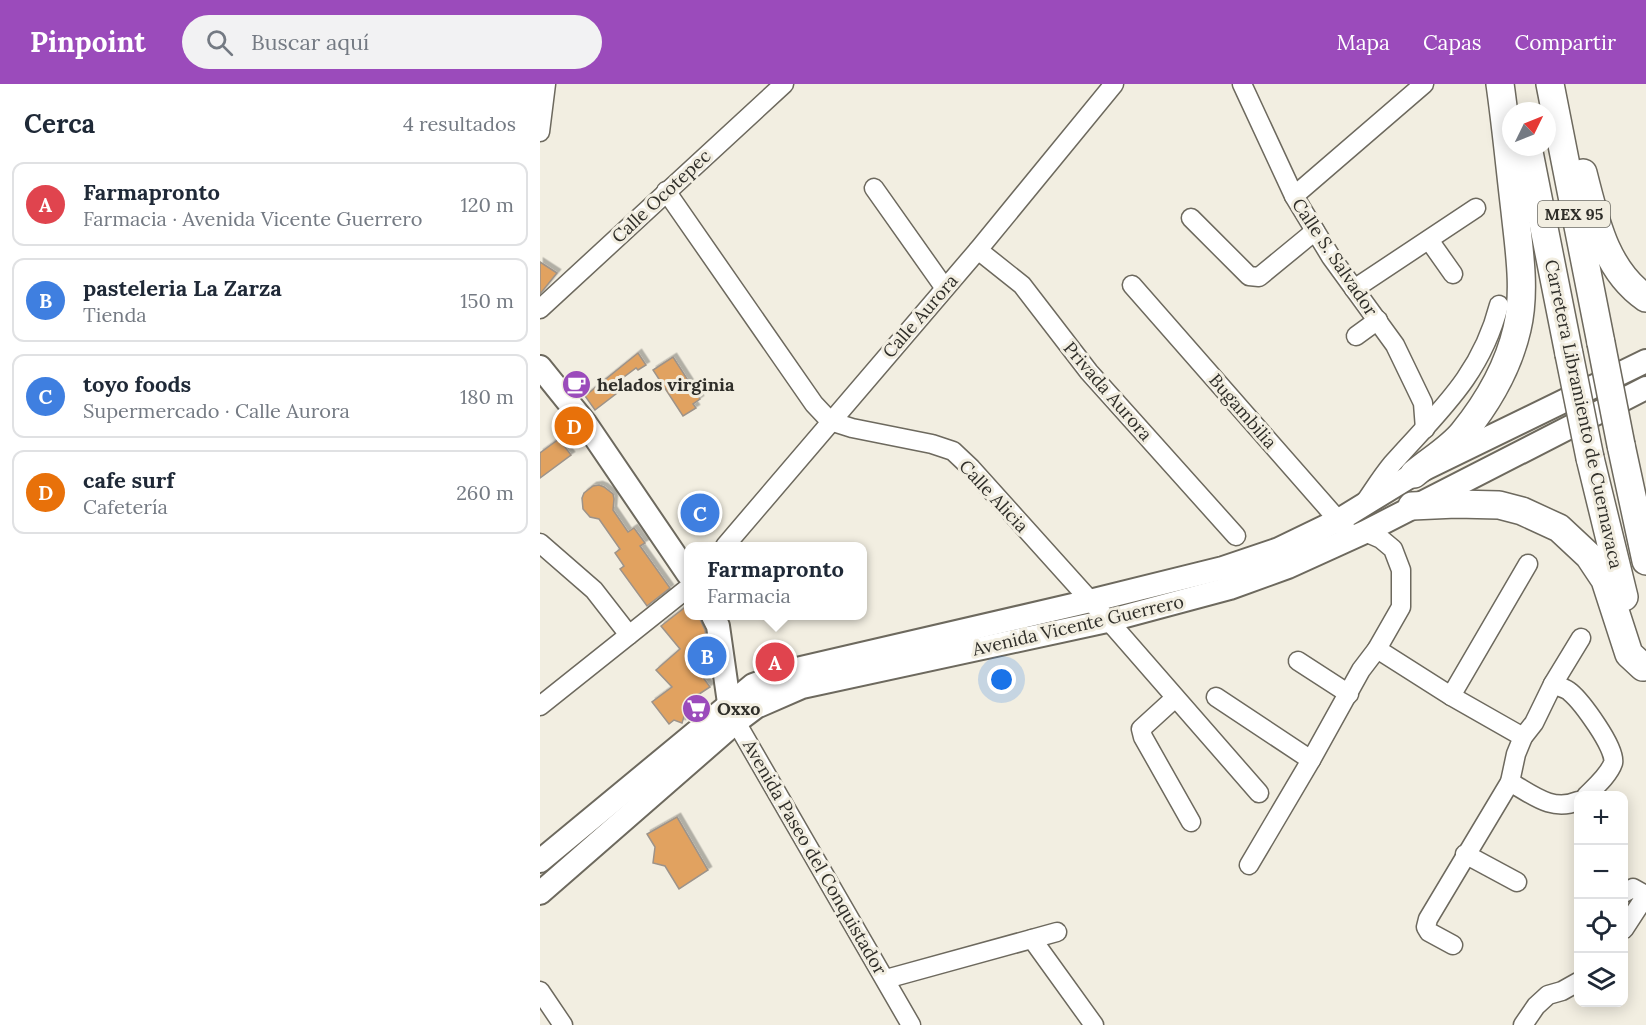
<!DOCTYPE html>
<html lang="es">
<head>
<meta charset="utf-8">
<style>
	:root { --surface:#fff; --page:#f2f2f3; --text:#1f2937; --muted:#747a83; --line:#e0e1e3; --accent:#9b4bbb }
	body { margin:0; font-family:Lora,serif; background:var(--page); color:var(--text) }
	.controls { position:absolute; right:18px; bottom:18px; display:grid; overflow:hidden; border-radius:12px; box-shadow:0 3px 15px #0003 }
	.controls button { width:54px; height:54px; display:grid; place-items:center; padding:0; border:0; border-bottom:2px solid var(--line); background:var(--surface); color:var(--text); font:30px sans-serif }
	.compass { position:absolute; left:962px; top:18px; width:54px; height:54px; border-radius:50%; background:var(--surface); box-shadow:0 3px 15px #0003; rotate:47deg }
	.you { position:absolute; left:462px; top:596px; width:21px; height:21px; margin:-15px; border:4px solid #fff; border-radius:50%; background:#1a73e8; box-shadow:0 0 0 9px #1a73e833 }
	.badge { display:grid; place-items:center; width:39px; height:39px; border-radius:50%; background:var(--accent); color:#fff; font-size:20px; font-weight:700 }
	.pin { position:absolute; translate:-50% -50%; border:3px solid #fff; box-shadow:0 2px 6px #0006 }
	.popup { position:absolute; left:144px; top:458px; width:183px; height:78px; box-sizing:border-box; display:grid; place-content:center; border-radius:12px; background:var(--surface); filter:drop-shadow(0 2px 4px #0005); font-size:20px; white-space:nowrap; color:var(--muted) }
	.popup b { font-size:22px; color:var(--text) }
	.popup::after { content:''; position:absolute; left:50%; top:100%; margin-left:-12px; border:12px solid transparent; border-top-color:var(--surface) }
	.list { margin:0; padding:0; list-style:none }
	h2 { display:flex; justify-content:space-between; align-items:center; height:78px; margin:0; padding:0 24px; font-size:26px }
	h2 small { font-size:20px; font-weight:400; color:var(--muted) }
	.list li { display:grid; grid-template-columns:39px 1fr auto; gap:18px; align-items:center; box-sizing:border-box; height:84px; margin:0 12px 12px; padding:0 12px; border:2px solid var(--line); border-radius:12px }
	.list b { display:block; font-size:22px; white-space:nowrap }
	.list p { margin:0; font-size:20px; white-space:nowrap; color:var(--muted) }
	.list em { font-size:20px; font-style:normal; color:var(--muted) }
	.icon { flex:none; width:33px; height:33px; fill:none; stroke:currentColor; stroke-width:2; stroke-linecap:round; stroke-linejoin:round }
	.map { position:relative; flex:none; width:1106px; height:941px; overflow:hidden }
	header { display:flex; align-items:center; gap:36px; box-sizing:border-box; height:84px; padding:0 30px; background:var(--accent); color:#fff }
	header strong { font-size:28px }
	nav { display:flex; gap:33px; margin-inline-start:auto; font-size:21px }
	.search { width:420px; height:54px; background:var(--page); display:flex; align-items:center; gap:15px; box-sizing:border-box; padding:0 21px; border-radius:33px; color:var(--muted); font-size:22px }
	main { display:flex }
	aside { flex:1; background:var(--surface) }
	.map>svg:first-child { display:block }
	.building { fill:#e1a261; stroke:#9d9389; stroke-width:1.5; filter:url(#shadow) }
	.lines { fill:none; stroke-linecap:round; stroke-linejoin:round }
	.minor-casing { stroke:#6d695e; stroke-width:21 }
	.major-casing { stroke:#6d695e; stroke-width:26 }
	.highway-casing { stroke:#6d695e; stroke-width:30 }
	.minor { stroke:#fff; stroke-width:18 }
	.major { stroke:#fff; stroke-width:22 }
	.highway { stroke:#fff; stroke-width:27 }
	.highway-bridge-casing { stroke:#6d695e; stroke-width:30; stroke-linecap:butt }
	.highway-bridge { stroke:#fff; stroke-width:27 }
	.labels { text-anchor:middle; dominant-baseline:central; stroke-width:6; stroke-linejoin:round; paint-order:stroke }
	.shield { fill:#f2eee1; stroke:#6a6860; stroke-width:1.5 }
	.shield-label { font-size:16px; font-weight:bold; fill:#2f2e29 }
	.street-label { font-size:18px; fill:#2f2e29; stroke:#f2eee1 }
	.poi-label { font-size:18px; font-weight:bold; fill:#2f2e29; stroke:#f2eee1; text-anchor:start }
</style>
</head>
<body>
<header>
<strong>Pinpoint</strong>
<div class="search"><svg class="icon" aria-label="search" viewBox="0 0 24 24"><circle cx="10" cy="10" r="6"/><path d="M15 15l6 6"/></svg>Buscar aquí</div>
<nav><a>Mapa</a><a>Capas</a><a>Compartir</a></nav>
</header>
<main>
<aside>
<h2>Cerca<small>4 resultados</small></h2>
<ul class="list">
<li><span class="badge" style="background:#e0444e">A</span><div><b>Farmapronto</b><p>Farmacia · Avenida Vicente Guerrero</p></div><em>120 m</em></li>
<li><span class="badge" style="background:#3f7fe0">B</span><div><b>pasteleria La Zarza</b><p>Tienda</p></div><em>150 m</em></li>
<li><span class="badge" style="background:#3f7fe0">C</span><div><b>toyo foods</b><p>Supermercado · Calle Aurora</p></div><em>180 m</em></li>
<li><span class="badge" style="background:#e8710a">D</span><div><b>cafe surf</b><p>Cafetería</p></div><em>260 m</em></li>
</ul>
</aside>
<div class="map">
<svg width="1106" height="941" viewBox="0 0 1106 941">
	<defs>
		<filter id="shadow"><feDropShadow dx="3.5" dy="-3.5" stdDeviation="0" flood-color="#0004"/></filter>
	</defs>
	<rect width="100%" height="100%" fill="#f2eee1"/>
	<!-- building -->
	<g class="building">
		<polygon points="0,178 17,189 0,210"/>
		<polygon points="98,269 106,281 98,286 96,284 80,296 77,309 55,326 45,312"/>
		<polygon points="133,273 160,315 153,320 156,324 143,332 113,286"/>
		<polygon points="19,355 31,371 0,394 0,369"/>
		<polygon points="59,401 64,403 73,410 74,415 73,426 88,448 94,444 105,459 100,462 130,504 107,522 80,485 84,482 75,469 80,465 59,435 50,433 43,425 42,414 44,409 53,402"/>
		<polygon points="148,521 148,531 158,531 165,546 171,587 162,592 170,603 153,614 162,626 154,632 147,623 142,639 134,636 129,640 112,618 132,603 116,586 140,565 121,542"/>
		<polygon points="137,733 168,786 139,805 125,782 113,779 115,763 107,750"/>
	</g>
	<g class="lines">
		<defs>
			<g id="minor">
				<polyline points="702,0 754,112 791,173 855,261 883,319 885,345"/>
				<polyline points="0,48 6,0"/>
				<polyline points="334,104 404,203"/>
				<polyline points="126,107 274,320 290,337 312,344 392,360 413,367 431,384 575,544 719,709"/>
				<polyline points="754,112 884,0"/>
				<polyline points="651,134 709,192 719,193 775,147"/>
				<polyline points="889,156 913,190"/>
				<polyline points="438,166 482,201 549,288 696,452"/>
				<polyline points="592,201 806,445"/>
				<polyline points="814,205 936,124"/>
				<polyline points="0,225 244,0"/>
				<polyline points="816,252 838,236"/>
				<path d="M825,418C834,405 842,392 852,380C898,328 941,292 959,221"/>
				<polyline points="0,459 54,506 89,551"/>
				<polyline points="185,462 438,166 574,0"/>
				<polyline points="837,565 911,612 983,653"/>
				<polyline points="758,577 809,610"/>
				<path d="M1013,600C1019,603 1026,604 1030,608C1041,617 1077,665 1073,679C1069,691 1055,703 1046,712"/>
				<polyline points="911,612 988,480"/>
				<polyline points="676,613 771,676"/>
				<polyline points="635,614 601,645 603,653 651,738"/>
				<polyline points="0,622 148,504"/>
				<polyline points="196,638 371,941"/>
				<path d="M970,698C993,711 1012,728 1038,717"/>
				<polyline points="925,770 977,798"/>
				<polyline points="709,781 771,676 821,586 837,565 861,523 861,486 853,465 841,455 825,448"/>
				<polyline points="1084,809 1093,804 1102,809 1103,816 1084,845"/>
				<polyline points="492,855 554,941"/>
				<polyline points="913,861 889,848 886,843 888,835 970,698 976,670 983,653 994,639 1013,600 1041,554"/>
				<polyline points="346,895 517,848"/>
				<polyline points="0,907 23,941"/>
				<polyline points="983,941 996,922 1008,911 1022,907 1038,898"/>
			</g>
			<g id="major">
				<polyline points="0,283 46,340 148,490"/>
				<polyline points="173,532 178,542 189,619 194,631"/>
				<polyline points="0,777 213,601 257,585 550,517 683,484 739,465 799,436 874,390 1106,277"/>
				<polyline points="0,809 196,638 216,623 262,603 567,537 690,504 748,483 825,448 1106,304"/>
			</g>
			<g id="highway">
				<polyline points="1010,0 1061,259"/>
				<polyline points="988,63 1029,270"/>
				<path d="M1043,89C1055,135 1065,186 1106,214"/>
				<polyline points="1081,361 1106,477"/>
				<polyline points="1050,374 1084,513"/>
				<path d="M874,390C889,377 910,365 923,349C948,318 968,284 977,245C986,207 979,165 975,127C970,85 966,42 960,0"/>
				<polyline points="872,422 916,420 959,421 982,427 1019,444 1049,472 1065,496 1089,570 1103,583"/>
			</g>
		</defs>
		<!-- minor casing -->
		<use href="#minor" class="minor-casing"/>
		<!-- major casing -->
		<use href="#major" class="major-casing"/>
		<!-- highway casing -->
		<use href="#highway" class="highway-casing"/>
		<!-- minor -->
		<use href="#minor" class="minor"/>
		<!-- major -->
		<use href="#major" class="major"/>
		<!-- highway -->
		<use href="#highway" class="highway"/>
		<defs>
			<g id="highway-bridge">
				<polyline points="1061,259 1081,361"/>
				<polyline points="1029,270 1050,374"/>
			</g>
		</defs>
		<!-- highway-bridge casing -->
		<use href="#highway-bridge" class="highway-bridge-casing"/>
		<!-- highway-bridge -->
		<use href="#highway-bridge" class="highway-bridge"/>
	</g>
	<!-- icons -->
	<defs>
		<symbol id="cafe-disc" viewBox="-11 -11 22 22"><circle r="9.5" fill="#9b4bbb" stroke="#f2eee1"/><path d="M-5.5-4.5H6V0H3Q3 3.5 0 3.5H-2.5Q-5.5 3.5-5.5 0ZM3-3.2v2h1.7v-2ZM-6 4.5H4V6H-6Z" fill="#fff"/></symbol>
		<symbol id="supermarket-disc" viewBox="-11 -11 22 22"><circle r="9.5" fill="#9b4bbb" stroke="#f2eee1"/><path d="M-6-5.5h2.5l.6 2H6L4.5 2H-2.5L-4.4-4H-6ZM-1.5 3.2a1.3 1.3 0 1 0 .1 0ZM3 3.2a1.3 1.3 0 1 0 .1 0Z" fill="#fff"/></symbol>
	</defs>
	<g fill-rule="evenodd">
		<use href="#cafe-disc" x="20" y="284" width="33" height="33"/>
		<use href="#supermarket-disc" x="140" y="608" width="33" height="33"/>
	</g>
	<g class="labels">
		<!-- shield labels -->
		<rect class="shield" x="998" y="117" width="72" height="26" rx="4.5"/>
		<g class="shield-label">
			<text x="1034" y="130">MEX 95</text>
		</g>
		<!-- street labels -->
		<g class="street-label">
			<text transform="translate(121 112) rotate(-43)">Calle Ocotepec</text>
			<text transform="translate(795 173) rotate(56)">Calle S. Salvador</text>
			<text transform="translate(380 232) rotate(-49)">Calle Aurora</text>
			<text transform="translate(568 307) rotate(49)">Privada Aurora</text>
			<text transform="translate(703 327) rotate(49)">Bugambilia</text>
			<text transform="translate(1044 330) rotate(78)">Carretera Libramiento de Cuernavaca</text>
			<text transform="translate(454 412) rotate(47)">Calle Alicia</text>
			<text transform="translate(538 541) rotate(-13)">Avenida Vicente Guerrero</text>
			<text transform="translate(275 773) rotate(60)">Avenida Paseo del Conquistador</text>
		</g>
		<!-- poi labels -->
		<g class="poi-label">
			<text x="57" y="300">helados virginia</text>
			<text x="177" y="624">Oxxo</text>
		</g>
	</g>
</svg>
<div class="controls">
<button>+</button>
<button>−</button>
<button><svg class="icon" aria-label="locate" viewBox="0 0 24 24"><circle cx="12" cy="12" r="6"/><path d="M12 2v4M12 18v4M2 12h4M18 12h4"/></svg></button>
<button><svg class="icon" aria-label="layers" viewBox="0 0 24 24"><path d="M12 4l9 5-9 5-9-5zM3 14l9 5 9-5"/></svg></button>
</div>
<svg class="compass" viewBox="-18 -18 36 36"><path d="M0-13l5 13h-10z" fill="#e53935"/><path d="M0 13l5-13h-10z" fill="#747a83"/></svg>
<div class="you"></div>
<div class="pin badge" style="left:235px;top:578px;background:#e0444e">A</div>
<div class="popup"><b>Farmapronto</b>Farmacia</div>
<div class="pin badge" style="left:167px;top:572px;background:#3f7fe0">B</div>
<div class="pin badge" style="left:160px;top:429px;background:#3f7fe0">C</div>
<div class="pin badge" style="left:34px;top:342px;background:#e8710a">D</div>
</div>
</main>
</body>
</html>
